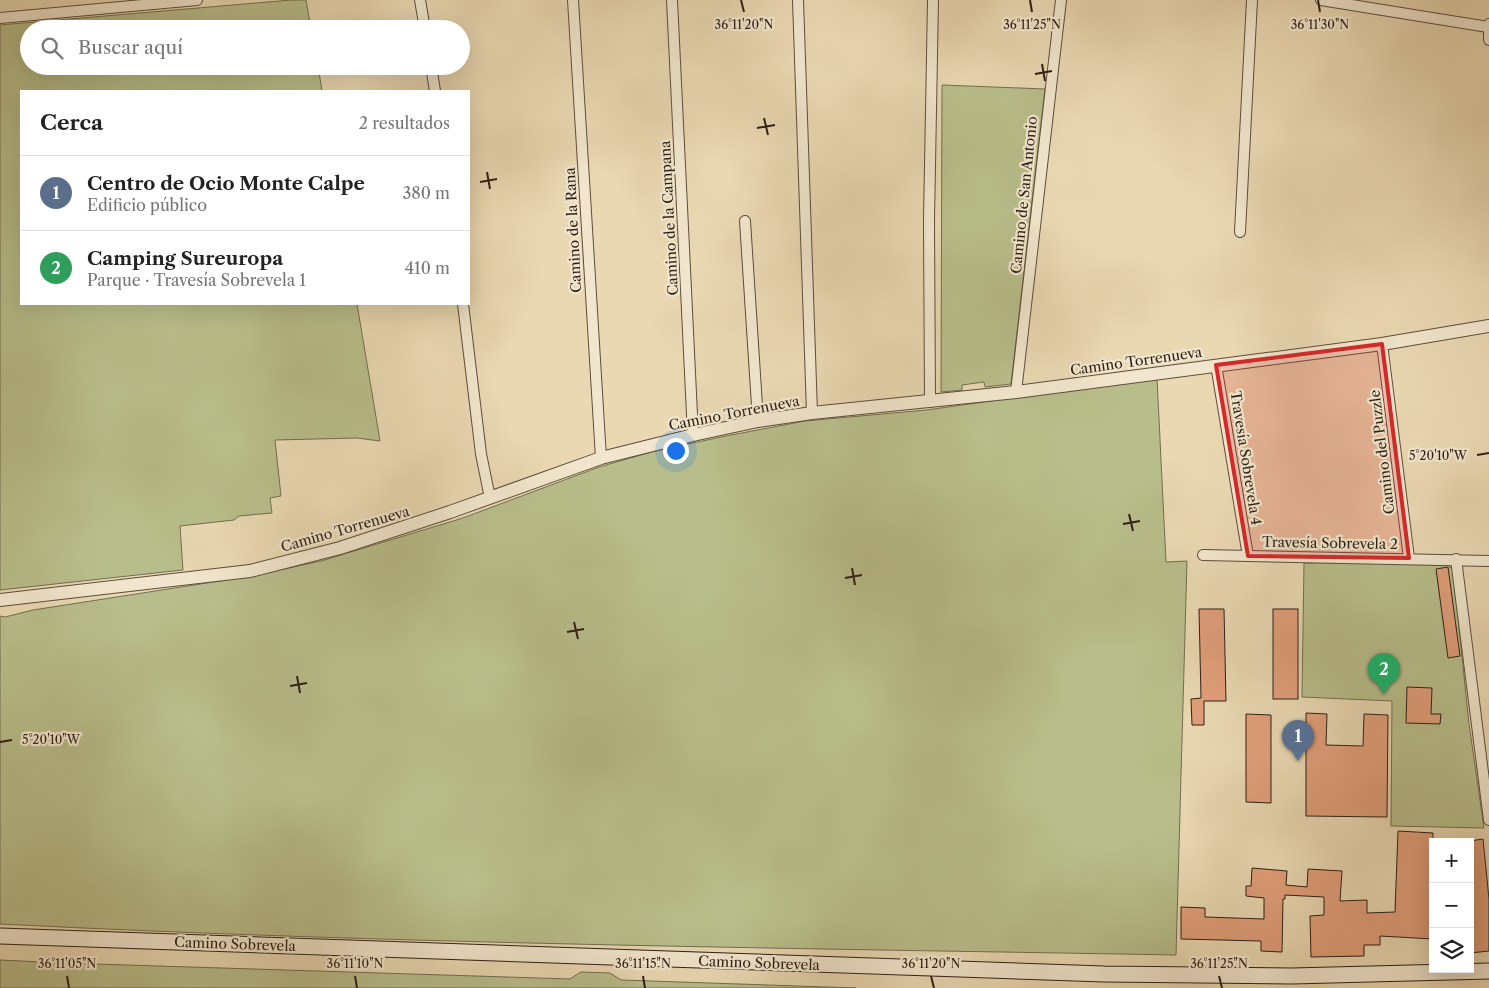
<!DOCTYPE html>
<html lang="es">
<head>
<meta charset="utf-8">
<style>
	:root { --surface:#fff; --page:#f6f6f6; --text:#222; --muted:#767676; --line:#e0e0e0; --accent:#8f2418 }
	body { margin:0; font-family:"Libre Caslon Text",serif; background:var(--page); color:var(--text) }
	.controls { position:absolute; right:15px; bottom:15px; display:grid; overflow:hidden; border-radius:0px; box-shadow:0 5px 20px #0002 }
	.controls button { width:45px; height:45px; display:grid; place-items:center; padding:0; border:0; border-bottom:1px solid var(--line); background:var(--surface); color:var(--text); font:25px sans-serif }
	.you { position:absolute; left:675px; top:450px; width:18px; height:18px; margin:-12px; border:4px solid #fff; border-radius:50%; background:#1a73e8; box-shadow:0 0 0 8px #1a73e833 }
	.badge { display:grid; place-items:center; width:32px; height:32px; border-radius:50%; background:var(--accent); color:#fff; font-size:16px; font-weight:700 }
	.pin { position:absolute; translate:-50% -41px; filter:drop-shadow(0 1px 2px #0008) }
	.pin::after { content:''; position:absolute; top:26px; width:18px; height:15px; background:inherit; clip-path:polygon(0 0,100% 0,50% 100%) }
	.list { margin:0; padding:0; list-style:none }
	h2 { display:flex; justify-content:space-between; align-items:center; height:65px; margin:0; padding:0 20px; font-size:21px }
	h2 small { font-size:16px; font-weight:400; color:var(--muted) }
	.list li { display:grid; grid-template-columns:32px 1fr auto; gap:15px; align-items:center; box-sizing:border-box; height:75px; padding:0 20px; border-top:1px solid var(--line) }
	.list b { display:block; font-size:19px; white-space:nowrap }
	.list p { margin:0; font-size:16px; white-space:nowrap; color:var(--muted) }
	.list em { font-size:16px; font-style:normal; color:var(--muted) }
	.icon { flex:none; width:28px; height:28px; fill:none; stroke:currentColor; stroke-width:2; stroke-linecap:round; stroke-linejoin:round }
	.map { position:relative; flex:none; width:1489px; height:988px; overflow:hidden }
	.search { position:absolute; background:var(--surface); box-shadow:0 5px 20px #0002; left:20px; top:20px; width:450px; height:55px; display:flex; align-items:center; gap:12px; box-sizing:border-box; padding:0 18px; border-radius:28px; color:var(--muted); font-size:19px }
	.panel { position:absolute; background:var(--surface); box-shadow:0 5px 20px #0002; left:20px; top:90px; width:450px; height:215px; border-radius:0px }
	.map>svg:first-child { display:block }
	.green { fill:#b8be8b; stroke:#736e50 }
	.building { fill:#e19f7a; stroke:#2e1f15 }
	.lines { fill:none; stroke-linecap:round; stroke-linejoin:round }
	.minor-casing { stroke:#5d4d3c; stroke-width:12 }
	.tertiary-casing { stroke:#5d4d3c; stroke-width:14 }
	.secondary-casing { stroke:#2e1f15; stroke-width:17 }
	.minor { stroke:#f1e6cd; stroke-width:10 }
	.tertiary { stroke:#f1e6cd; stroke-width:12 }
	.secondary { stroke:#f1e6cd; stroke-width:15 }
	.marked { fill:#d62828; fill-opacity:0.2; stroke:#d62828; stroke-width:4; stroke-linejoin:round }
	.ticks { fill:none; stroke:#2e1f15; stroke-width:2 }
	.labels { text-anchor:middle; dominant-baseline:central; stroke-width:4.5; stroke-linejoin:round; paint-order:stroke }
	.street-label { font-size:14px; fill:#2e1f15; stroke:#f1e6cd }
	.ticks-label { font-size:12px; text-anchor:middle; fill:#2e1f15; stroke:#f1e6cd; stroke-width:4.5; stroke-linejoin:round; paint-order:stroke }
</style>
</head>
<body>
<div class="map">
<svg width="1489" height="988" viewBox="0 0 1489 988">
	<rect width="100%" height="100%" fill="#e9d8b2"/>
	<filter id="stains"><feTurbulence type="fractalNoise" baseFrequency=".004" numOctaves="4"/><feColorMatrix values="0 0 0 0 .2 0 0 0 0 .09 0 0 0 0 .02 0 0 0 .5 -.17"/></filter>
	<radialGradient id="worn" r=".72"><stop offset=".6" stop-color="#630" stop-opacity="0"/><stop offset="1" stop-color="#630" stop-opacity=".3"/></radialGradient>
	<!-- green -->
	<g class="green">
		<polygon points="291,0 306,0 311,29 29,29 29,66 318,66 322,91 21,91 21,304 357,304 380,441 357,438 275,440 281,496 270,498 272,513 239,516 234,520 180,526 183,570 0,590 0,25"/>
		<polygon points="942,85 1045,89 1011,384 985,387 984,382 962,385 962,390 941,392"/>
		<path d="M1157,378L1166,562L1187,561L1176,955C784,948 392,944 0,924V616L5,617L33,610L252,576L321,561L463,518L599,467L655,451L726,436L805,421L926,410Z"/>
		<polygon points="1409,562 1447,564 1453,570 1469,724 1484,828 1391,826 1392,701 1302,697 1304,563"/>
		<polygon points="0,960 63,963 570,979 581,972 610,973 621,980 856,988 0,988"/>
	</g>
	<!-- building -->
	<g class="building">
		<polygon points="1448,567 1460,656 1448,658 1436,569"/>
		<polygon points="1199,609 1224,609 1226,701 1204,701 1204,725 1192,725 1191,699 1201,698"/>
		<rect x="1273" y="609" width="25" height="90"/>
		<polygon points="1407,687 1432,688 1431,714 1441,714 1440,724 1406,723"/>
		<polygon points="1306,713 1327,714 1326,745 1363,746 1364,714 1388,715 1387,817 1306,816"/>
		<polygon points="1246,714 1271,715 1271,803 1246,802"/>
		<polygon points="1398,831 1433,833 1433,939 1380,936 1380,945 1364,945 1364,956 1311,957 1310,916 1324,915 1324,897 1285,895 1285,899 1283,899 1282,952 1261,951 1261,941 1181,939 1181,907 1205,908 1205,917 1264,919 1264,898 1246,896 1246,886 1251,886 1252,868 1287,871 1286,885 1307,887 1308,869 1342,871 1340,901 1367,900 1367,913 1395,912"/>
		<polygon points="1483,839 1489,899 1489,951 1470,953 1470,841"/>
	</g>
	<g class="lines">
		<defs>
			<g id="minor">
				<polyline points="420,0 425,29"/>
				<polyline points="573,0 601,458"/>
				<polyline points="672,0 693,435"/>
				<polyline points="798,0 812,413"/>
				<polyline points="1321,0 1488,27"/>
				<polyline points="0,18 197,0"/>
				<polyline points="1489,24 1489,40"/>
				<polyline points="431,66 435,91"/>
				<polyline points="745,221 758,421"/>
				<polyline points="1240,232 1252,0"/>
				<polyline points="463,304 481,454 490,498"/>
				<polyline points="1382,344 1409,558"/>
				<polyline points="1216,365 1248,556"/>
				<polyline points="1016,392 1061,0"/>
				<polyline points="930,402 929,220 933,0"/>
				<polyline points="1203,555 1489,561"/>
				<polyline points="1456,559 1489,820"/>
			</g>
			<polyline id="tertiary" points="0,600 250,571 340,548 450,512 601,458 693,435 758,421 812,413 1016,392 1382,344 1489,326"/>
			<polyline id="secondary" points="0,936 1104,974 1292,976 1489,971"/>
		</defs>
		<!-- minor casing -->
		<use href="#minor" class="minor-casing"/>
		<!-- tertiary casing -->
		<use href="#tertiary" class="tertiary-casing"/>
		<!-- secondary casing -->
		<use href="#secondary" class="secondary-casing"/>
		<!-- minor -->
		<use href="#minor" class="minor"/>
		<!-- tertiary -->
		<use href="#tertiary" class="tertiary"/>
		<!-- secondary -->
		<use href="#secondary" class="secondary"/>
	</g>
	<!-- marked area -->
	<path class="marked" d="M1382,344L1409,558L1248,556L1216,365Z"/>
	<!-- ticks -->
	<path class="ticks" d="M741,0L744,12M1030,0L1032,12M1318,0L1320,12M1042,64L1045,81M1035,74L1052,71M764,118L768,135M757,128L775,125M487,172L490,189M480,182L497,179M1477,455L1489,453M1129,514L1133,531M1123,524L1140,521M852,568L855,585M845,578L862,575M574,622L578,639M567,632L584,629M297,676L300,693M290,686L307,683M0,742L12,740M67,976L69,988M355,976L357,988M643,976L645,988M931,976L934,988M1219,976L1222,988"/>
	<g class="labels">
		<!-- street labels -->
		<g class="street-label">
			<text transform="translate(1024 195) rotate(-84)">Camino de San Antonio</text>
			<text transform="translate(669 218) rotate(-93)">Camino de la Campana</text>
			<text transform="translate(573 230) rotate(-93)">Camino de la Rana</text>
			<text transform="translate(1136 361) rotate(-8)">Camino Torrenueva</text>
			<text transform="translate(734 413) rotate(-11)">Camino Torrenueva</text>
			<text transform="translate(1382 452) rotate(-97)">Camino del Puzzle</text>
			<text transform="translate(1246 458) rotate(81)">Travesía Sobrevela 4</text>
			<text transform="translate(345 529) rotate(-16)">Camino Torrenueva</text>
			<text transform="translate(1330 543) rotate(1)">Travesía Sobrevela 2</text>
			<text transform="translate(235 944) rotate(2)">Camino Sobrevela</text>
			<text transform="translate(759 963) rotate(2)">Camino Sobrevela</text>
		</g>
	</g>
	<g class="ticks-label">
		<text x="1320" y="29">36°11'30"N</text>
		<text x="744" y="29">36°11'20"N</text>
		<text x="1032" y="29">36°11'25"N</text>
		<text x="1438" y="460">5°20'10"W</text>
		<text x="51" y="744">5°20'10"W</text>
		<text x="67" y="968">36°11'05"N</text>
		<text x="355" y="968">36°11'10"N</text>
		<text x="643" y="968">36°11'15"N</text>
		<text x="931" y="968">36°11'20"N</text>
		<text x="1219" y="968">36°11'25"N</text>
	</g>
	<rect width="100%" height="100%" filter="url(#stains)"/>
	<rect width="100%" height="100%" fill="url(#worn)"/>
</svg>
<div class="controls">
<button>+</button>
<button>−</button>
<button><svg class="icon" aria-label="layers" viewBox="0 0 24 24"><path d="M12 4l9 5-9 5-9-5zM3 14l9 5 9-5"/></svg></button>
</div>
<div class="you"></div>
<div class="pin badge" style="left:1298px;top:761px;background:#5c6f8a">1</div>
<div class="pin badge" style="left:1384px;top:694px;background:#2e9e5b">2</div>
<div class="search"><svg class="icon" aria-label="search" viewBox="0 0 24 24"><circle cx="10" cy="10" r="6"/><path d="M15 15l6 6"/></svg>Buscar aquí</div>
<section class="panel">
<h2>Cerca<small>2 resultados</small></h2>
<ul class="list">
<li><span class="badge" style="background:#5c6f8a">1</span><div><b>Centro de Ocio Monte Calpe</b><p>Edificio público</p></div><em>380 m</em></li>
<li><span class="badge" style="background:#2e9e5b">2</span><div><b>Camping Sureuropa</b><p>Parque · Travesía Sobrevela 1</p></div><em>410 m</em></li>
</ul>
</section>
</div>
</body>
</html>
